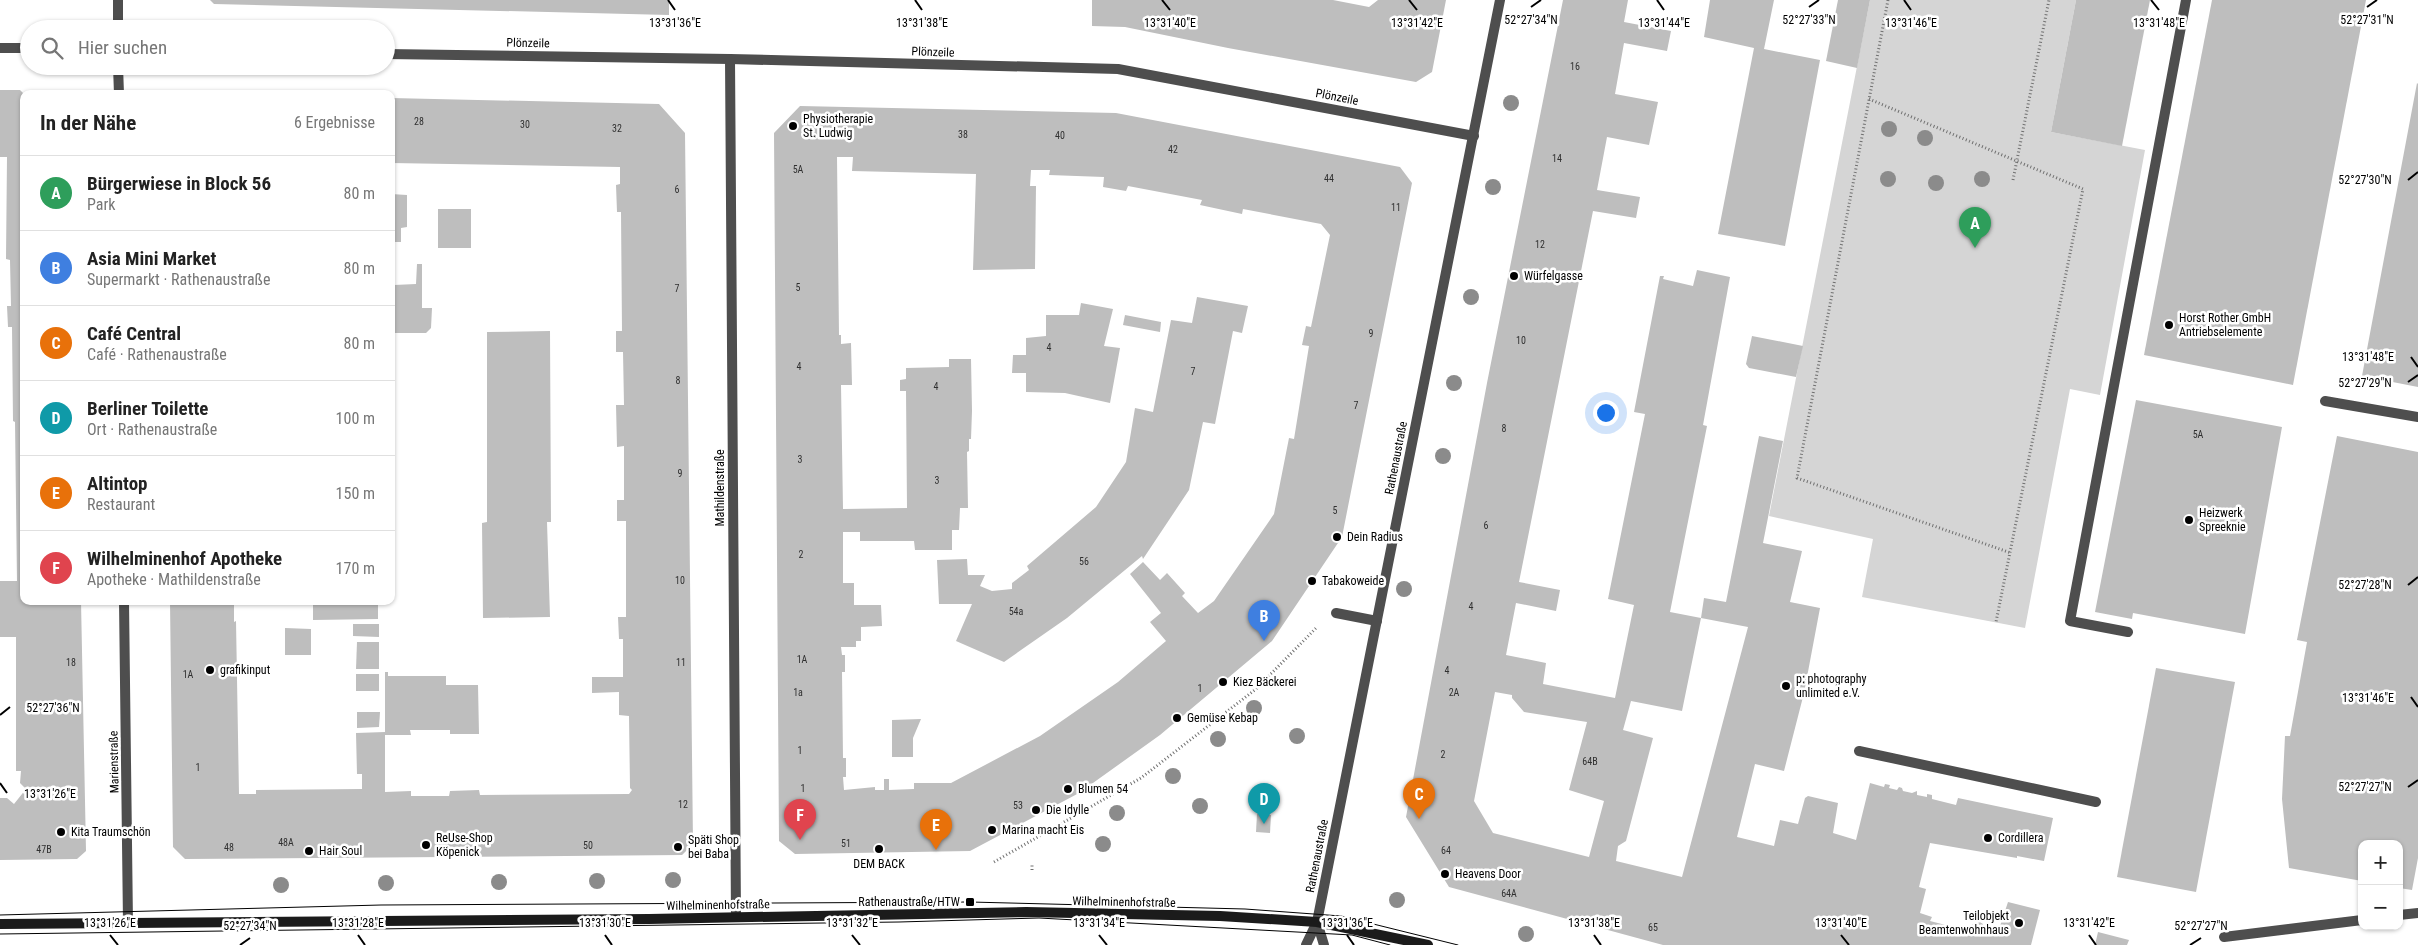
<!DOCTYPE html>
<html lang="de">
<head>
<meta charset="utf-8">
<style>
	:root { --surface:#fff; --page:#f6f6f6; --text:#222; --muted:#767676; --line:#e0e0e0; --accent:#000 }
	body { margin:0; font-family:"Roboto Condensed",sans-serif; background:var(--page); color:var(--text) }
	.controls { position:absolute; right:15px; bottom:15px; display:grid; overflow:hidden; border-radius:10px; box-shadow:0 1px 4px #0004 }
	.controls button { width:45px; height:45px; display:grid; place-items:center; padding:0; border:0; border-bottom:1px solid var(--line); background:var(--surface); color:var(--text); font:25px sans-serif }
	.you { position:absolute; left:1605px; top:412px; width:18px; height:18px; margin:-12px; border:4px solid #fff; border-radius:50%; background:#1a73e8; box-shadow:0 0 0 8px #1a73e833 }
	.badge { display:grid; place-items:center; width:32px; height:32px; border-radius:50%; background:var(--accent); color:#fff; font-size:16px; font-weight:700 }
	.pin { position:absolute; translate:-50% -41px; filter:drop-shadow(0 1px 2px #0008) }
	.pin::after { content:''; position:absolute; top:26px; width:18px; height:15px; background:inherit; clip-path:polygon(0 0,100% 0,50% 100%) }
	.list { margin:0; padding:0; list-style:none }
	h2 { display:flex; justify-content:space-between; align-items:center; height:65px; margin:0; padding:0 20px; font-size:21px }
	h2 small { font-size:16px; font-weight:400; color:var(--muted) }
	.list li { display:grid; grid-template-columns:32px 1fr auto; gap:15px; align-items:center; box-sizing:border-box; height:75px; padding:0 20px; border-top:1px solid var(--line) }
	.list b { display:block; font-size:19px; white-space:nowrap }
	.list p { margin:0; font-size:16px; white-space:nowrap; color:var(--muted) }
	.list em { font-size:16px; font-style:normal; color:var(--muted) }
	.icon { flex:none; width:28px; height:28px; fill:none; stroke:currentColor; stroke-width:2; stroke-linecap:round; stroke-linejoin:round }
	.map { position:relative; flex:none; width:2418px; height:945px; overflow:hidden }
	.search { position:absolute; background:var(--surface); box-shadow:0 1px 4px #0004; left:20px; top:20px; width:375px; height:55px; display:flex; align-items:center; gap:12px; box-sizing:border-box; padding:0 18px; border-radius:28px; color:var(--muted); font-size:19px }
	.panel { position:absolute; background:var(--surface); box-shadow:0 1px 4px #0004; left:20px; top:90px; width:375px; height:515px; border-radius:10px }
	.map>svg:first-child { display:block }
	.green { fill:#d5d5d5 }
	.building { fill:#bebebe; fill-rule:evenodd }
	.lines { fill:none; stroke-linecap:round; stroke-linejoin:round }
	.path { stroke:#707070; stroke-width:3; stroke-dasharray:1 2.5; stroke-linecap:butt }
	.lane { stroke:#4e4e4e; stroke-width:10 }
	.street { stroke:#4e4e4e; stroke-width:10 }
	.secondary { stroke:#1b1b1b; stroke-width:10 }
	.tram { stroke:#000; stroke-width:1 }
	.tree { fill:#8b8b8b }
	.ticks { fill:none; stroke:#000; stroke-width:2 }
	.poi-dot { fill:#000; stroke:#fff; stroke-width:2 }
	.labels { text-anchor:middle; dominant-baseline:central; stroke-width:5; stroke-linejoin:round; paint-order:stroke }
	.number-label { font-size:10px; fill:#303030 }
	.street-label { font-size:12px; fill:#000; stroke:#fff }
	.poi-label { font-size:12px; fill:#000; stroke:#fff; text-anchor:start }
	.ticks-label { font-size:12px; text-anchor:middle; fill:#000; stroke:#fff; stroke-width:5; stroke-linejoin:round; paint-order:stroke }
</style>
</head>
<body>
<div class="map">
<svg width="2418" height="945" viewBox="0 0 2418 945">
	<rect width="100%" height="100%" fill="#fff"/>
	<!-- green -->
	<polygon class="green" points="1870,0 2076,0 2051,132 2145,150 2100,395 2070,389 2025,628 1862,597 1873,539 1769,516"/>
	<!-- building -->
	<g class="building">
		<polygon points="210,0 669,0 669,15 214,4"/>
		<polygon points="1092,0 1333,0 1369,7 1378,0 1446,0 1432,72 1416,82 1228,48 1125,27 1092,26"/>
		<path d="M1563,0H1628L1624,22L1671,31L1667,51L1624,43L1615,94L1658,102L1649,145L1607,137L1597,190L1640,197L1636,218L1593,211L1519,582L1560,590L1556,611L1516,603L1506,655L1546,663L1543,684L1615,698L1634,605L1608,599L1645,414L1634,412L1660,276H1664L1663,279L1693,286L1697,270L1730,277L1703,425L1707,426L1670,612L1701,618L1704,598L1726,602L1759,436L1783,441L1763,543L1802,551L1790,602L1820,608L1804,693L1784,771L1755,764L1737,837L1774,846L1780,820L1798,824L1805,798L1808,796L1838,803L1833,833L1856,840L1870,783L1884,787L1885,784L1890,785L1889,788L1897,790L1899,787L1902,788L1903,791L1912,793L1917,791V795L1927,797V794L1932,795V799L1956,805L1958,798L2053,818L2044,861L2017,856V858L1930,843L1919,887L1926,889L1920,913L1932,917L1930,921L1969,931L1970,926L1978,921L1983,924L1984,932L1991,935L2000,926L2008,902L2040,910L2031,945H1663L1449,887L1406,817L1487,383ZM1701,618L1748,627L1682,877L1616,861L1618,846L1626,841L1653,738L1623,730L1631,701L1682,711ZM1495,692L1512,695V698L1524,712L1587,722L1569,790L1604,801L1589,857L1493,833L1474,801Z"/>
		<polygon points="1710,0 1774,0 1764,49 1820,60 1785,246 1718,234 1754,48 1704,37"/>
		<polygon points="1838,0 1870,0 1857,68 1826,61"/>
		<polygon points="2076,0 2150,0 2122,146 2051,132"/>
		<polygon points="2212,0 2366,0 2293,385 2144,355"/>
		<polygon points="2417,83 2418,84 2418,387 2362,376"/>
		<polygon points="0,90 20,90 24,94 24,601 81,601 86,851 77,859 0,860 0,798 7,798 14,804 26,789 20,783 21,771 16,771 16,637 0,637 0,581 17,581 15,422 13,421 12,327 8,327 7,306 11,306 10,260 6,259 7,157 0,157"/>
		<polygon points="391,98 659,104 685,133 693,844 682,855 185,859 173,847 170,601 234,601 234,622 236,621 239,794 256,794 256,790 362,789 362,774 357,774 356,733 385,732 385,672 388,672 388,676 446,676 446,685 478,685 479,734 450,734 450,730 410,730 411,735 385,735 385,792 411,791 411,796 449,796 450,791 479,790 480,795 629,794 632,790 630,788 629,716 619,715 619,692 592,693 592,677 623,677 623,639 619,639 618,617 626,617 626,521 617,521 617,500 624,500 624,446 617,447 616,405 624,405 623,352 616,352 616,331 622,331 621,212 617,212 616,185 620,184 620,167 391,163"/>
		<path d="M800,106L1116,113L1400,167L1412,183L1342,537L1272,641L1160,735L1079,793L970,851L795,854L779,841L774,133ZM837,157H853L852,171L976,174L973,270L1035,269L1036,186H1030L1031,170H1050L1049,175L1104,177L1103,187L1126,191L1128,186L1202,200L1200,205L1242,214L1243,209L1321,224L1330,235L1311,327L1306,326L1302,345L1309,346L1294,439L1289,438L1274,514L1214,601L1198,613L1182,596L1185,593L1167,573L1160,580L1143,562L1130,574L1161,613L1150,622L1166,641L1118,682L1040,736L951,783H914V789L889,790V779H884V790H875V787L844,790L843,777H846V758H843L842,672H845V655H842L841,647H856V641H861V627L882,626L881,605H854V583H843V532H860V541H914L915,550H952V530H959L960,508H968L967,452L969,451V439H971L972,411L971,359H949V367L906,368V379L900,380V391H906L907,508L843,509L841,385H852L851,343L841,344V335H839Z"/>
		<polygon points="391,194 407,195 407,227 401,228 401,242 394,242 394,285 416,284 417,264 422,264 422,308 432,308 431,328 426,333 391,333"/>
		<rect x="438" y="209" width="33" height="39"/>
		<polygon points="1197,297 1248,306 1242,333 1233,331 1215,424 1203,422 1189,490 1143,559 1142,556 1067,618 1004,662 956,641 972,604 939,604 937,560 967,559 968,575 985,575 980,586 992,591 1012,589 1012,583 1029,570 1027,566 1096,507 1126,462 1135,408 1153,412 1171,320 1192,323"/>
		<polygon points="1081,303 1113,309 1104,346 1120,348 1110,403 1065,393 1026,392 1026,373 1012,373 1013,355 1026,355 1026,338 1046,336 1046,315 1079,315"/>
		<polygon points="1125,315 1161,322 1160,332 1123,325"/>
		<polygon points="550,331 551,522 547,522 550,617 483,618 482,523 487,522 487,332"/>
		<polygon points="1752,336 1803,346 1796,377 1749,368 1746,364"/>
		<polygon points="2136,400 2282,427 2245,634 2133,613 2132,619 2095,612"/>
		<polygon points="2337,436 2418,452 2418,858 2412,890 2399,888 2399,844 2362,844 2362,881 2289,868 2282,799 2285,736 2290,736 2307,642 2297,640"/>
		<polygon points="313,601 378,601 378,619 313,620"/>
		<polygon points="353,624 379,624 379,637 353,636"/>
		<polygon points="285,628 311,629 311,655 285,655"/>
		<polygon points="357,642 379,642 379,669 356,669"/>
		<polygon points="2156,668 2235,682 2196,892 2117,877"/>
		<rect x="356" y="674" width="23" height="17"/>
		<polygon points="357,712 380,712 379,727 357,728"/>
		<polygon points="921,719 913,738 913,757 892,757 892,720"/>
		<polygon points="1257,814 1271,815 1270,833 1256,832"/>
		<polygon points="2098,932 2129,940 2127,945 2095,945"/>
	</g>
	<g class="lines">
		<!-- path -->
		<g class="path">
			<polyline points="1888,0 1797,478 2011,553"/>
			<polyline points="1869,99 2083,189 1996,622"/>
			<polyline points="2013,180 2049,0"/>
			<polyline points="994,862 1141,778 1256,689 1317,627"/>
			<polyline points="1032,870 1032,863"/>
		</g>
		<!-- lane -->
		<g class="lane">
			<polyline points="2325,401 2418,417"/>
			<polyline points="1336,613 1377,621"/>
			<polyline points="2128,632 2070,621 2186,0"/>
			<polyline points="1859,751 2096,802"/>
			<polyline points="2399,915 2418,913"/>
			<polyline points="1317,922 1324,945"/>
			<polyline points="2224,937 2362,920"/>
			<polyline points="1306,945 1317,922"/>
		</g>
		<!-- street -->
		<g class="street">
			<polyline points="118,0 118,29"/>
			<polyline points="0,48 29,48"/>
			<polyline points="386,54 730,59 1118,69 1474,136"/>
			<polyline points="730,59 736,917"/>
			<polyline points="118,66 119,94"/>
			<polyline points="124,601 128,923"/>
			<polyline points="1317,922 1500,0"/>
		</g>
		<!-- secondary -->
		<polyline class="secondary" points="0,924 649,919 1026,912 1220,916 1317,922 1428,945"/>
		<!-- tram -->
		<g class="tram">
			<polyline points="0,915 381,905 970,902 1245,909 1341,916 1458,945"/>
			<polyline points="0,934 899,922 1039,918 1352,935 1390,945"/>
		</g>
	</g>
	<!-- trees -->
	<g class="tree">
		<circle cx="1511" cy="103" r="8"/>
		<circle cx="1889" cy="129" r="8"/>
		<circle cx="1925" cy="138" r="8"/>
		<circle cx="1888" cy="179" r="8"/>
		<circle cx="1982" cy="179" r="8"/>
		<circle cx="1936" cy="183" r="8"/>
		<circle cx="1493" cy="187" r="8"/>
		<circle cx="1471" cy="297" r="8"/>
		<circle cx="1454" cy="383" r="8"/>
		<circle cx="1443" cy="456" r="8"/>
		<circle cx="1404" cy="589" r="8"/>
		<circle cx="1254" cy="708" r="8"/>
		<circle cx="1297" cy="736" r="8"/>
		<circle cx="1218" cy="739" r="8"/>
		<circle cx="1173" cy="776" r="8"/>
		<circle cx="1259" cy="798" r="8"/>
		<circle cx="1200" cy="806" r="8"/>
		<circle cx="1117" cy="813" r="8"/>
		<circle cx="1103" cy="844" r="8"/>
		<circle cx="673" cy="880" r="8"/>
		<circle cx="597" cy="881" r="8"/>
		<circle cx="499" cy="882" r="8"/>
		<circle cx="386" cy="883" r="8"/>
		<circle cx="281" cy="885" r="8"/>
		<circle cx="1397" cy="900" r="8"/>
		<circle cx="1526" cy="934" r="8"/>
	</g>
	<!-- ticks -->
	<path class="ticks" d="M668,0L675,10M915,0L922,10M1162,0L1170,10M1409,0L1417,10M1657,0L1664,10M1904,0L1911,10M2151,0L2159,10M1531,7L1541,0M1809,7L1819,0M2367,7L2377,0M2408,180L2418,172M2411,357L2418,367M2408,382L2418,375M2408,585L2418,577M2411,697L2418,707M0,715L10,707M0,783L7,793M2408,787L2418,780M110,935L118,945M358,935L365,945M605,935L612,945M852,935L860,945M1099,935L1107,945M1347,935L1354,945M1594,935L1601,945M1841,935L1849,945M2089,935L2096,945M240,945L250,938M2190,945L2201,938"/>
	<!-- markers -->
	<g class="poi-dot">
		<circle cx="793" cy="126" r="5"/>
		<circle cx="1514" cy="276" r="5"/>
		<circle cx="2169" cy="325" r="5"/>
		<circle cx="2189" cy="520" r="5"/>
		<circle cx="1337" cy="537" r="5"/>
		<circle cx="1312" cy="581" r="5"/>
		<circle cx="210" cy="670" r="5"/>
		<circle cx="1223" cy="682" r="5"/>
		<circle cx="1786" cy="686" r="5"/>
		<circle cx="1177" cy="718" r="5"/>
		<circle cx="1068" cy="789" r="5"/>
		<circle cx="1036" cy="810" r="5"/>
		<circle cx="992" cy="830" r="5"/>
		<circle cx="61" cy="832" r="5"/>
		<circle cx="1988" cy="838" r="5"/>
		<circle cx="426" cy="845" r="5"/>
		<circle cx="678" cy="847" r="5"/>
		<circle cx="879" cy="849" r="5"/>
		<circle cx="309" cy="851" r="5"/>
		<circle cx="1445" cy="874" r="5"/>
		<rect x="965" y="897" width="10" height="10" rx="2.5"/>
		<circle cx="2019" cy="923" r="5"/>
	</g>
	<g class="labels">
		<!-- number labels -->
		<g class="number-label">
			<text x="1575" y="66">16</text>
			<text x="419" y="121">28</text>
			<text x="525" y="124">30</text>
			<text x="617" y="128">32</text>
			<text x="963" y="134">38</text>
			<text x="1060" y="135">40</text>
			<text x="1173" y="149">42</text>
			<text x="1557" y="158">14</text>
			<text x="798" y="169">5A</text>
			<text x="1329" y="178">44</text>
			<text x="677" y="189">6</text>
			<text x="1396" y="207">11</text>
			<text x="1540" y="244">12</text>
			<text x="798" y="287">5</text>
			<text x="677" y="288">7</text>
			<text x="1371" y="333">9</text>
			<text x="1521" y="340">10</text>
			<text x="1049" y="347">4</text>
			<text x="799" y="366">4</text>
			<text x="1193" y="371">7</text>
			<text x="678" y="380">8</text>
			<text x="936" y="386">4</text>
			<text x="1356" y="405">7</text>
			<text x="1504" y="428">8</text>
			<text x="2198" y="434">5A</text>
			<text x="800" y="459">3</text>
			<text x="680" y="473">9</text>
			<text x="937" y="480">3</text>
			<text x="1335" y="510">5</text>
			<text x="1486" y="525">6</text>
			<text x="801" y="554">2</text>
			<text x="1084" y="561">56</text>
			<text x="680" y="580">10</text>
			<text x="1471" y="606">4</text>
			<text x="1016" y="611">54a</text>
			<text x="802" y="659">1A</text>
			<text x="71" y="662">18</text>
			<text x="681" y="662">11</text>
			<text x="1447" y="670">4</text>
			<text x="188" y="674">1A</text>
			<text x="1200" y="688">1</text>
			<text x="798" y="692">1a</text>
			<text x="1454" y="692">2A</text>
			<text x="800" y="750">1</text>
			<text x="1443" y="754">2</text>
			<text x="1590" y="761">64B</text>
			<text x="198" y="767">1</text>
			<text x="803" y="788">1</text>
			<text x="683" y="804">12</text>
			<text x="1018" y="805">53</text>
			<text x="286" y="842">48A</text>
			<text x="846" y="843">51</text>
			<text x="588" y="845">50</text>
			<text x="229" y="847">48</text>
			<text x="44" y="849">47B</text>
			<text x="1446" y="850">64</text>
			<text x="1509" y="893">64A</text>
			<text x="1653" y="927">65</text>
		</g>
		<!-- street labels -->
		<g class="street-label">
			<text transform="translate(528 43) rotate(1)">Plönzeile</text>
			<text transform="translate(933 52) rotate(2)">Plönzeile</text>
			<text transform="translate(1337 97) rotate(11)">Plönzeile</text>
			<text transform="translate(1396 458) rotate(-79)">Rathenaustraße</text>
			<text transform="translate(720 488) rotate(-90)">Mathildenstraße</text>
			<text transform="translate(114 762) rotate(-91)">Marienstraße</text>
			<text transform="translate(1317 856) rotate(-79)">Rathenaustraße</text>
			<text transform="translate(1124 902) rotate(1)">Wilhelminenhofstraße</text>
			<text transform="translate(718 905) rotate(-1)">Wilhelminenhofstraße</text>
		</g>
		<!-- poi labels -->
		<g class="poi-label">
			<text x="803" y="119">Physiotherapie<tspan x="803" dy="14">St. Ludwig</tspan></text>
			<text x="1524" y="276">Würfelgasse</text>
			<text x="2179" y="318">Horst Rother GmbH<tspan x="2179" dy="14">Antriebselemente</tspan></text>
			<text x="2199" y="513">Heizwerk<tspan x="2199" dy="14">Spreeknie</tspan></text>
			<text x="1347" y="537">Dein Radius</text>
			<text x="1322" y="581">Tabakoweide</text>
			<text x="220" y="670">grafikinput</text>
			<text x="1796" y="679">p: photography<tspan x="1796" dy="14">unlimited e.V.</tspan></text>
			<text x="1233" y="682">Kiez Bäckerei</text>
			<text x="1187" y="718">Gemüse Kebap</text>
			<text x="1078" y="789">Blumen 54</text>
			<text x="1046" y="810">Die Idylle</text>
			<text x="1002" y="830">Marina macht Eis</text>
			<text x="71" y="832">Kita Traumschön</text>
			<text x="436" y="838">ReUse-Shop<tspan x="436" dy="14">Köpenick</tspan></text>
			<text x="1998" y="838">Cordillera</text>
			<text x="688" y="840">Späti Shop<tspan x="688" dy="14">bei Baba</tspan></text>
			<text x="319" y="851">Hair Soul</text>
			<text x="879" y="864" text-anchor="middle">DEM BACK</text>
			<text x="1455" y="874">Heavens Door</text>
			<text x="960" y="902" text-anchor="end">Rathenaustraße/HTW</text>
			<text x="2009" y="916" text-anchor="end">Teilobjekt<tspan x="2009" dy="14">Beamtenwohnhaus</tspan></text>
		</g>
	</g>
	<g class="ticks-label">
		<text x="1531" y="24">52°27'34"N</text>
		<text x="1809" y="24">52°27'33"N</text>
		<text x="2367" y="24">52°27'31"N</text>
		<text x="675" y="27">13°31'36"E</text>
		<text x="922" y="27">13°31'38"E</text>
		<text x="1170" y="27">13°31'40"E</text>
		<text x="1417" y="27">13°31'42"E</text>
		<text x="1664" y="27">13°31'44"E</text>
		<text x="1911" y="27">13°31'46"E</text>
		<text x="2159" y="27">13°31'48"E</text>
		<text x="2365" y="184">52°27'30"N</text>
		<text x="2368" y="361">13°31'48"E</text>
		<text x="2365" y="387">52°27'29"N</text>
		<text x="2365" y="589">52°27'28"N</text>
		<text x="2368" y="702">13°31'46"E</text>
		<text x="53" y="712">52°27'36"N</text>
		<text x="2365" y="791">52°27'27"N</text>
		<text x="50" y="798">13°31'26"E</text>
		<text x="110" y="927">13°31'26"E</text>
		<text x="358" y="927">13°31'28"E</text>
		<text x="605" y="927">13°31'30"E</text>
		<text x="852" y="927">13°31'32"E</text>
		<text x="1099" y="927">13°31'34"E</text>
		<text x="1347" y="927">13°31'36"E</text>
		<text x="1594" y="927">13°31'38"E</text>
		<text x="1841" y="927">13°31'40"E</text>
		<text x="2089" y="927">13°31'42"E</text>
		<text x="250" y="930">52°27'34"N</text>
		<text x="2201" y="930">52°27'27"N</text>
	</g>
</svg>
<div class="controls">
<button>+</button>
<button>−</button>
</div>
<div class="you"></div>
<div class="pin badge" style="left:1975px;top:248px;background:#2e9e5b">A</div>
<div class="pin badge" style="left:1264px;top:641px;background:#3f7fe0">B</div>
<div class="pin badge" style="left:1419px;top:819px;background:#e8710a">C</div>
<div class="pin badge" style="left:1264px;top:824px;background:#0f9aa8">D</div>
<div class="pin badge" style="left:936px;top:850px;background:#e8710a">E</div>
<div class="pin badge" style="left:800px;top:840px;background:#e0444e">F</div>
<div class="search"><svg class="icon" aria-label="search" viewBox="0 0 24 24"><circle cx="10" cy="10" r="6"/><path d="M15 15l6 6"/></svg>Hier suchen</div>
<section class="panel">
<h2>In der Nähe<small>6 Ergebnisse</small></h2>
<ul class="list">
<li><span class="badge" style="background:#2e9e5b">A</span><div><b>Bürgerwiese in Block 56</b><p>Park</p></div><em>80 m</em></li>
<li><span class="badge" style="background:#3f7fe0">B</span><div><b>Asia Mini Market</b><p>Supermarkt · Rathenaustraße</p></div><em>80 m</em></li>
<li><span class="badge" style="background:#e8710a">C</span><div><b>Café Central</b><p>Café · Rathenaustraße</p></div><em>80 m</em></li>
<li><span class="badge" style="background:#0f9aa8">D</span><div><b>Berliner Toilette</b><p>Ort · Rathenaustraße</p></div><em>100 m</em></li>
<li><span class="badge" style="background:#e8710a">E</span><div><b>Altintop</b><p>Restaurant</p></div><em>150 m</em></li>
<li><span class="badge" style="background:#e0444e">F</span><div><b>Wilhelminenhof Apotheke</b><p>Apotheke · Mathildenstraße</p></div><em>170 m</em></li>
</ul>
</section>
</div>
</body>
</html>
